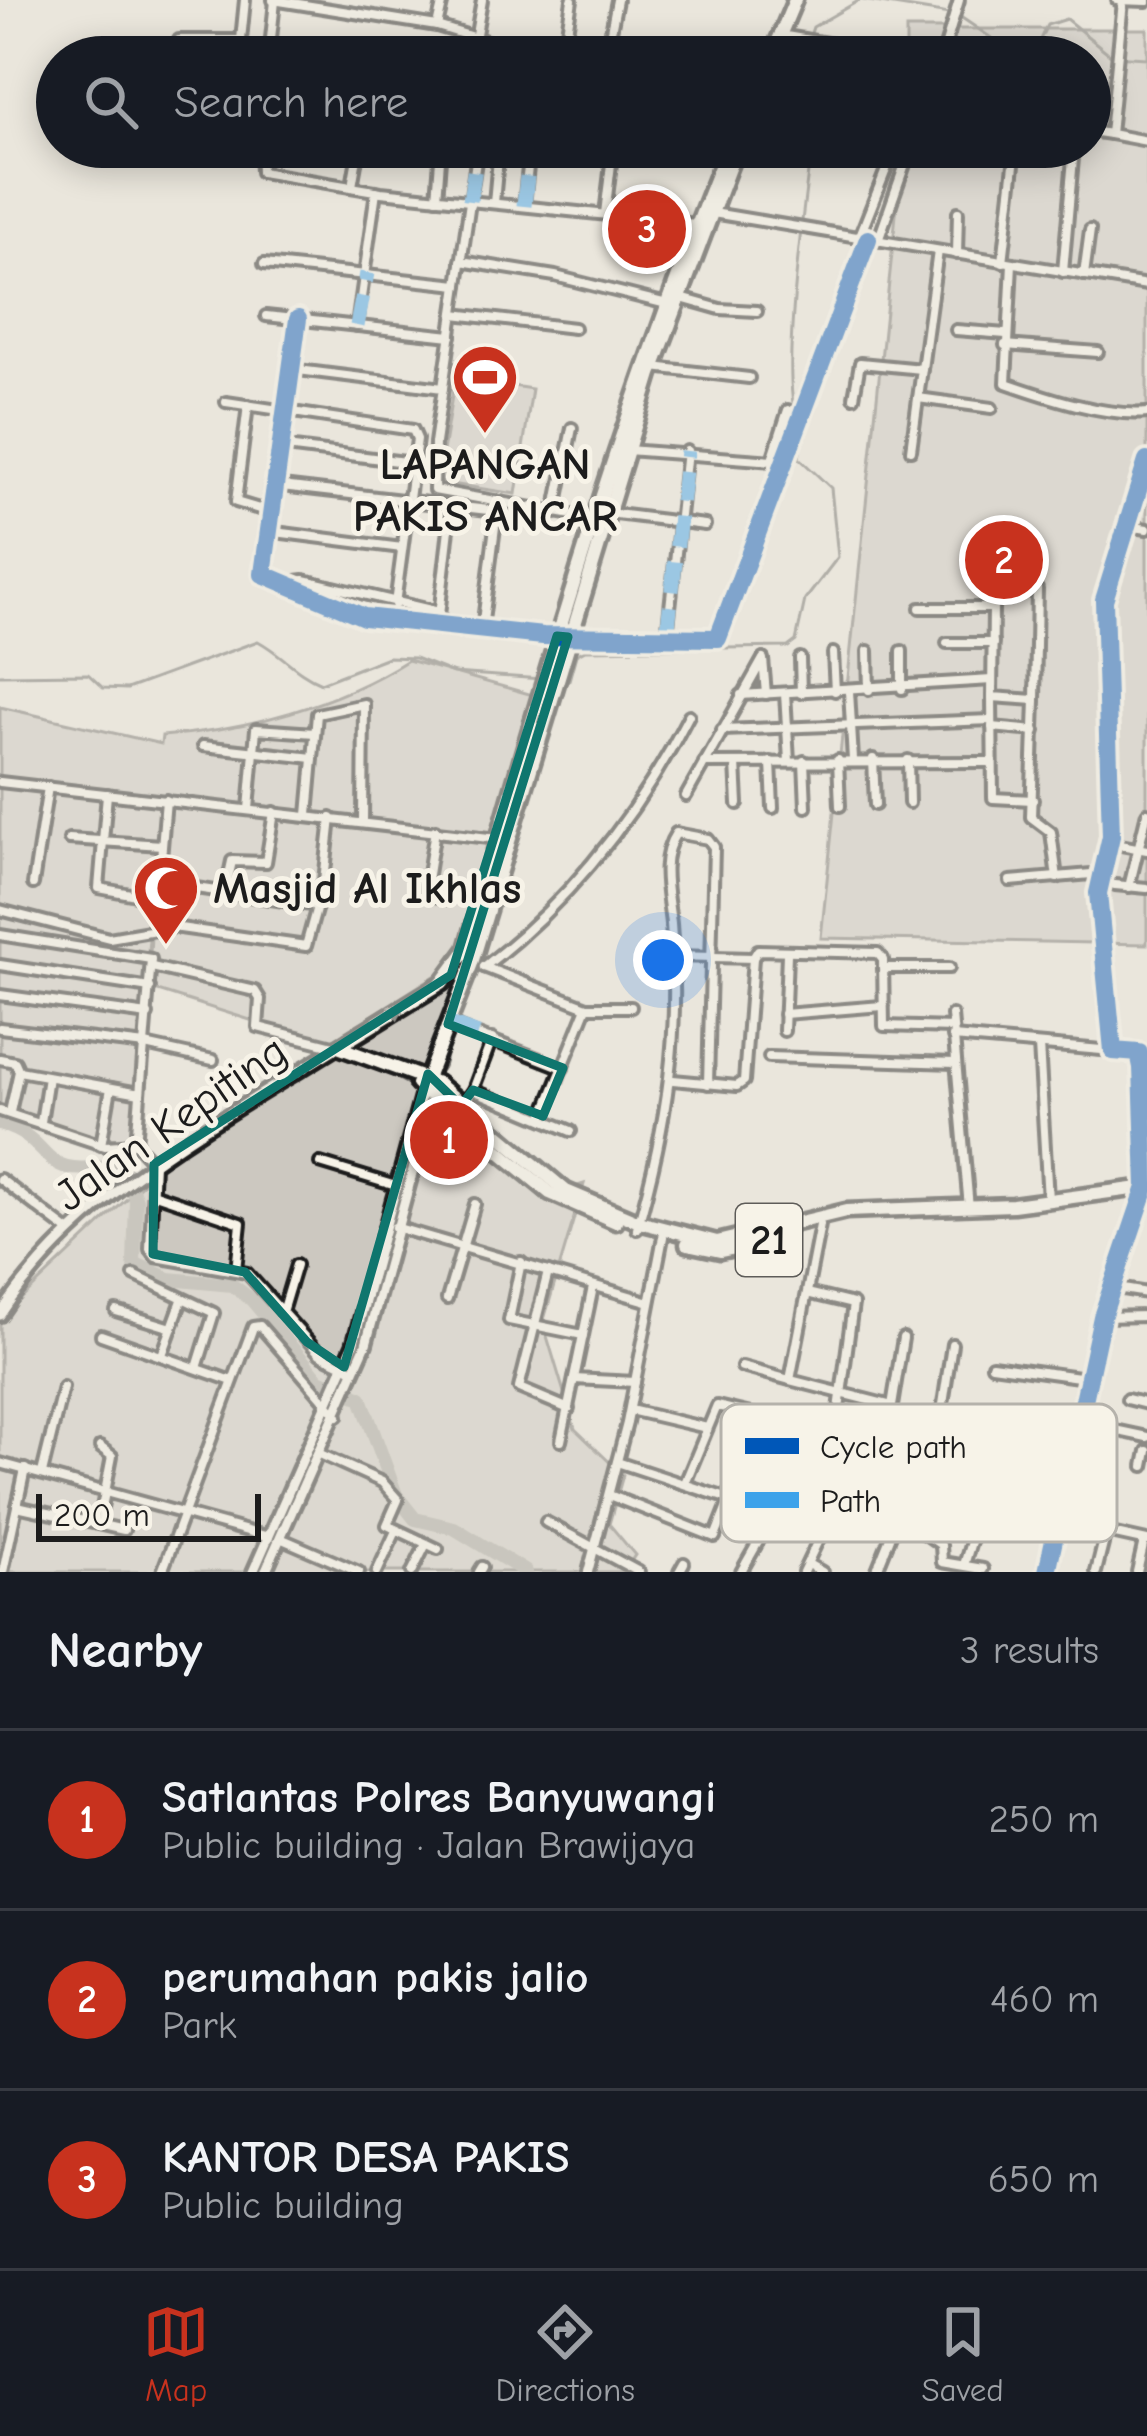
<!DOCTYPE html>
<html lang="en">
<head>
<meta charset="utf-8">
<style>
	:root { --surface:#171b24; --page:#20242c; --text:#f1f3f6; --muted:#9ea1a6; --line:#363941; --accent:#c8321e }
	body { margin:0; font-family:"Comic Neue",sans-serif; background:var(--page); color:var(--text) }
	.scale { position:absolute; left:36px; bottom:30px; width:225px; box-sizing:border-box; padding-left:12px; border:6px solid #1c1c1c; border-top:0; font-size:33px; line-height:42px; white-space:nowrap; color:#1c1c1c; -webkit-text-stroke:9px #f7f3e8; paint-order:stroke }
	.you { position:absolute; left:663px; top:960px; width:42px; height:42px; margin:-30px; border:9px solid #fff; border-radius:50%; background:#1a73e8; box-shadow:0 0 0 18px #1a73e833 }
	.badge { display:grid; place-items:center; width:78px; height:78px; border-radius:50%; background:var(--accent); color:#fff; font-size:39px; font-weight:700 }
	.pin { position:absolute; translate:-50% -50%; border:6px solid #fff; box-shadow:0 3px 12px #0006 }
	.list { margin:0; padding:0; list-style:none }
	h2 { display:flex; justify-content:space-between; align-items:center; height:156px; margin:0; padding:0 48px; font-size:51px }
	h2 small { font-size:39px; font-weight:400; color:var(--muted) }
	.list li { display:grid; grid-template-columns:78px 1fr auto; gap:36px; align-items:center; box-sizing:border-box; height:180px; padding:0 48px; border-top:3px solid var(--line) }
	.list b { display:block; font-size:45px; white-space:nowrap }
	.list p { margin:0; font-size:39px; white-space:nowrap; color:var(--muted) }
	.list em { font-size:39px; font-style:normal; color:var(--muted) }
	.icon { flex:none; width:66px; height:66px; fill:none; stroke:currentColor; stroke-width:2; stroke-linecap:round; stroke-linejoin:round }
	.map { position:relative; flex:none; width:1147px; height:1572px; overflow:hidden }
	.search { position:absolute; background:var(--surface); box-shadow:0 6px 30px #0003; left:36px; right:36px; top:36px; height:132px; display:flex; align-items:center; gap:30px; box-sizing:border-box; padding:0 42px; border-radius:66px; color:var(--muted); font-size:45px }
	.sheet { height:696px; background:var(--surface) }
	nav { display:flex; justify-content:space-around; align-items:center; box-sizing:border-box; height:168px; border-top:3px solid var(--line); background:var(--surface); font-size:33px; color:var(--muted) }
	nav a { display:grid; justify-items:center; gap:6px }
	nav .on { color:var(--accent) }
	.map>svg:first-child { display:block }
	.park { fill:#ccc8c0; stroke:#74726e; stroke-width:3 }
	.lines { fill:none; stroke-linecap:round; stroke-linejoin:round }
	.stream { stroke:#6d6c68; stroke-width:3 }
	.river { stroke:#a3a19a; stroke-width:14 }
	.minor-casing { stroke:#1c1c1c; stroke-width:16 }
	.secondary-casing { stroke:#1c1c1c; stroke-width:18 }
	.trunk-casing { stroke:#1c1c1c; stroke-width:21 }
	.minor { stroke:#f7f3e8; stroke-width:8 }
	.secondary { stroke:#f7f3e8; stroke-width:9 }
	.trunk { stroke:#f7f3e8; stroke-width:12 }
	.quiet { stroke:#3da2ea; stroke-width:15; stroke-dasharray:30 15; stroke-linecap:butt }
	.cycleway-casing { stroke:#f7f3e8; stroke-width:26 }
	.cycleway { stroke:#0057b8; stroke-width:18 }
	.oneway { fill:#94928c }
	.marked { fill:none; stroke:#0f766e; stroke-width:9; stroke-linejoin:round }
	.labels { text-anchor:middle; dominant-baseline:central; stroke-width:10; stroke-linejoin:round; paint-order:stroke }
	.shield { fill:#f7f3e8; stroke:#5e5c59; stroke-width:3 }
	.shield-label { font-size:42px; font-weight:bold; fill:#1c1c1c }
	.poi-label { font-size:45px; font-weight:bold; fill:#1c1c1c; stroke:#f7f3e8 }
	.street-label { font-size:45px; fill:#1c1c1c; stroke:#f7f3e8 }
	.key { fill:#f7f3e8; stroke:#b5b2ab; stroke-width:3 }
	.key-label { font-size:33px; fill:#1c1c1c }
</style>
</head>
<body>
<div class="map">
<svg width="1147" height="1572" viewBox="0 0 1147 1572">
	<rect width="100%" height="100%" fill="#eae6dc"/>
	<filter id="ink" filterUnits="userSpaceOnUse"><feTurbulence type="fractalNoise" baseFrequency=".00833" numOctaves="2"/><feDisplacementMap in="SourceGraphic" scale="24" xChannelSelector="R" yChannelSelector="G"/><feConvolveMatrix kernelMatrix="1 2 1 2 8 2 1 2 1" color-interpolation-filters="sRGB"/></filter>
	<g filter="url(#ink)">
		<!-- park -->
		<g class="park">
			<polygon points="906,29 1147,29 1147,944 821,938 903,147 1090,147 1090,57 906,57"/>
			<polygon points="455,377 532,389 516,494 438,482"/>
			<path d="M408,660L533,695L471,953L327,1044L148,988L154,884L131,1142L0,1119V707L161,744L162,736C246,730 337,705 408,660Z"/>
			<polygon points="473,955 443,1067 429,1089 393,1076 441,1102 541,1197 584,1184 543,1323 575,1429 623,1475 609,1524 635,1555 624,1572 0,1572 0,1319 168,1160"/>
		</g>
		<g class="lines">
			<!-- stream -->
			<g class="stream">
				<polyline points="863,0 949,14"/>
				<polyline points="959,16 1015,54 1034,52 1047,25 1066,19 1112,56 1147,58"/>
				<polyline points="810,36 813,27 860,0"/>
				<polyline points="807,45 813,57"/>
				<path d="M797,418C779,378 805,200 811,147"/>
				<path d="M0,675L88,674L103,688L127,689L258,641C282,654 296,673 321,683L388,657L415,658L453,673L542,679"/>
				<polyline points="563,680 569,680 576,655 585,650 788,647 796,641 805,600 838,557 831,488 799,458 805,423"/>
			</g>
			<!-- river -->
			<path class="river" d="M0,1124C60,1141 32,1184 121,1163L136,1200L134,1263L169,1279L232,1285L252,1300L319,1380L361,1398L396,1495L415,1519L454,1528L526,1572"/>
			<defs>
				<g id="minor">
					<polyline points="273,0 437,26 538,57"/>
					<polyline points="1117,0 1147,1"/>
					<polyline points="437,26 443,0"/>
					<polyline points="780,35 909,57"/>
					<polyline points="179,40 241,40 245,0"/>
					<polyline points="475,40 482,0"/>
					<polyline points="269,57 275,1"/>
					<polyline points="563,57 572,0"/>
					<polyline points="606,57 617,0"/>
					<polyline points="942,57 959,0"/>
					<polyline points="1090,131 1110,134 1123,1"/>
					<polyline points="1110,134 1147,141"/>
					<polyline points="260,147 261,172 381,192 696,224"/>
					<polyline points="478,147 435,443 434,490 594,519"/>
					<polyline points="352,186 359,147"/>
					<polyline points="437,198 441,147"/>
					<polyline points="494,203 499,147"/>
					<polyline points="524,206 530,147"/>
					<polyline points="713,213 1147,285"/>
					<polyline points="605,214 613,147"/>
					<polyline points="859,238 895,147"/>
					<polyline points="878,241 911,147"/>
					<polyline points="957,254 958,212"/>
					<polyline points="461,261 555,276 667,304"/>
					<polyline points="1003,262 1016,147"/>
					<path d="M1012,263L1006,383C1046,397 1106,417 1147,413"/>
					<polyline points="264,264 458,285"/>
					<polyline points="1063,272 1074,147"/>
					<polyline points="1084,275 1090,230"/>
					<polyline points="681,298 720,309 757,311"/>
					<polyline points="454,314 574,328"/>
					<polyline points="266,316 451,336"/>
					<polyline points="298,319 262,573 364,617 556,636"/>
					<polyline points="357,326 376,191"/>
					<polyline points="956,330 1006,334"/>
					<polyline points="1005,345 1098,352"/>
					<polyline points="653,367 749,378"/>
					<polyline points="290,369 443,388"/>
					<polyline points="854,397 860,363 922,369"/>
					<polyline points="918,398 992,408"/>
					<polyline points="226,402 413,430 417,439 395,604"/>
					<polyline points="248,405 236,502 269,512"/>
					<polyline points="278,446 413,463"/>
					<polyline points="627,450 786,462"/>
					<polyline points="911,450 938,251"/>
					<polyline points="772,460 788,410"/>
					<polyline points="273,485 497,511 482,629"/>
					<polyline points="555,513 572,428"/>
					<polyline points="608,513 705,525"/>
					<polyline points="1129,526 1147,529"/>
					<polyline points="267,531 402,548"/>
					<polyline points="280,583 304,580 439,612"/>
					<polyline points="920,608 993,608 992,697 1035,700 1031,817 1051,832 1057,878"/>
					<polyline points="438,624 452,503"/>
					<polyline points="667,636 687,451"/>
					<polyline points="571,637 720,637 868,239"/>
					<polyline points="947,643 993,643"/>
					<polyline points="868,651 869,690"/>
					<polyline points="833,653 835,691"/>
					<polyline points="800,658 801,693"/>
					<polyline points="902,689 902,651"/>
					<polyline points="849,691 853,760"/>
					<polyline points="785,693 789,761"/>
					<polyline points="741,695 992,680"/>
					<polyline points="992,697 993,798 1033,800"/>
					<polyline points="1035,700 1037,589"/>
					<polyline points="992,727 1035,731"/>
					<polyline points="722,730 992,720"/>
					<polyline points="203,746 313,758"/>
					<polyline points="873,759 875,805"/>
					<polyline points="838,760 840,806"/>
					<polyline points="908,760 909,803"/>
					<polyline points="804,761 806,807"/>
					<polyline points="771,762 773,808"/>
					<polyline points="704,763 991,762"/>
					<polyline points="736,763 738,804"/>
					<polyline points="0,782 498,839"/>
					<polyline points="107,794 99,888 157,899"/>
					<polyline points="686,796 763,659 766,694"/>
					<polyline points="249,809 256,729 315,733"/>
					<polyline points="308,815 317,714 364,704 363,822"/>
					<polyline points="435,830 425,893 446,899"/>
					<polyline points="69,839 162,845"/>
					<polyline points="1110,843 1147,850"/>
					<polyline points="1010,881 1103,873"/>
					<polyline points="33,884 48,787"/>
					<polyline points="1115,885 1147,888"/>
					<polyline points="1129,887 1147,813"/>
					<polyline points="226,889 232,861 266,862 274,812"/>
					<polyline points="0,910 109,938 173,927 306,946 324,881 331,818"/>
					<polyline points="173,927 182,886 318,906"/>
					<polyline points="155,929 166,800"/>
					<polyline points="0,935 151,959 136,1144 154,1164 150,1249 156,1257 247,1273 320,1354 349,1368"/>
					<polyline points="753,958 758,950 878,953 883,959 884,1026 953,1028"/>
					<polyline points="0,965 150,988"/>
					<polyline points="152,967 255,991 260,999 258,1027 337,1047"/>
					<path d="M484,967C572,899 639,813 689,715"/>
					<polyline points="484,967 587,1007 631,1007"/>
					<polyline points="883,968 949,968"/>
					<polyline points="0,995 148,1015"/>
					<polyline points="784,1014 882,1006"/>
					<polyline points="952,1015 969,1208"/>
					<polyline points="450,1024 563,1068"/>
					<polyline points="0,1028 145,1045 213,1060"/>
					<polyline points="784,1031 787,954"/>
					<polyline points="953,1037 1113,1051"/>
					<polyline points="1039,1045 1048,1200"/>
					<polyline points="769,1057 955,1063"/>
					<polyline points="0,1059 15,1062 19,1071 140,1093"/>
					<polyline points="673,1080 737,1086 744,1081 753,958 674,956"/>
					<polyline points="473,1090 492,1039"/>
					<polyline points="462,1105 473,1090 571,1131"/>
					<polyline points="0,1111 105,1146 136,1144"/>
					<polyline points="10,1112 19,1071"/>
					<polyline points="543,1116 587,1007"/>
					<polyline points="41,1122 48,1077"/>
					<polyline points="101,1145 111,1088"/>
					<polyline points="320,1163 396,1186"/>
					<polyline points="0,1179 70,1232"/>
					<polyline points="155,1194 241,1223 236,1270"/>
					<polyline points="820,1225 790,1380 892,1406 872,1517 924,1533 941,1545 942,1562 983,1569"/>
					<polyline points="395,1227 650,1302"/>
					<path d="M637,1229C667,1125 681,1032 671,924C668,894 658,860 676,833L708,839L714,847L708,1084"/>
					<polyline points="521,1262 509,1320 583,1335"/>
					<polyline points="548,1272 519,1388 569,1409"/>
					<polyline points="134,1275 214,1313 197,1368"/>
					<polyline points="1111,1287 1147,1293"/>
					<polyline points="447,1299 475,1204"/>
					<polyline points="116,1311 172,1328"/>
					<polyline points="282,1312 296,1265"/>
					<polyline points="1102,1317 1147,1316"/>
					<polyline points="101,1335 232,1381"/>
					<polyline points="162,1355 182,1300"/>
					<polyline points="992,1365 1086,1378"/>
					<polyline points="742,1367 790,1380"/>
					<polyline points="574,1379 635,1382"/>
					<polyline points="1127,1399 1147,1404"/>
					<polyline points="892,1406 903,1338"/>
					<polyline points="630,1410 707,1428"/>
					<polyline points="1077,1422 1147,1437"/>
					<polyline points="561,1441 593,1287"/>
					<polyline points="320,1454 382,1482 398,1500 387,1525 438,1549"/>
					<polyline points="884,1454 1061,1497"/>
					<polyline points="617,1462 823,1530"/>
					<polyline points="0,1463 269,1537"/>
					<polyline points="1144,1466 1147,1451"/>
					<polyline points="42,1473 63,1387"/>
					<polyline points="771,1473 829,1481"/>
					<polyline points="685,1483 717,1406 836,1434"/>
					<polyline points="609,1495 715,1537 762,1419"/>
					<polyline points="17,1506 124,1530"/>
					<polyline points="1057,1521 1147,1541"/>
					<polyline points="546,1522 639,1572"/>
					<polyline points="99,1523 112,1456 100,1447"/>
					<polyline points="924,1532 952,1344"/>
					<polyline points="280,1538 359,1572"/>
					<polyline points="808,1564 822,1572"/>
					<polyline points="964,1565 977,1522 987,1519 994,1480"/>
					<polyline points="3,1572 25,1469"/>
					<polyline points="162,1572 253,1327 260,1326 338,1416"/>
					<polyline points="377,1572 396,1531"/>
					<polyline points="412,1572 426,1544"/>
					<polyline points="479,1572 482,1567"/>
					<polyline points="588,1572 627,1423 663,1237"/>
					<polyline points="679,1572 684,1563"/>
					<polyline points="741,1572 774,1514"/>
					<polyline points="803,1572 823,1530 853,1304 811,1294"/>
					<polyline points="876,1572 895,1525"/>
					<polyline points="1047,1572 1102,1317 1146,1187 1142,1067 1139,1053 1113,1051 1098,893 1111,836 1104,600 1147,461"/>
					<polyline points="1096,1572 1106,1532"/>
					<polyline points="1137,1572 1144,1541"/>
				</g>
				<g id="secondary">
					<path d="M0,1315C80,1193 218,1122 338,1047"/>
					<polyline points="253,1572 353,1345 423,1089"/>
					<polyline points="265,1572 366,1344 433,1096"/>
				</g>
				<g id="trunk">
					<polyline points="771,57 795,0"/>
					<path d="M338,1047L442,983L467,949C543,678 622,408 728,147"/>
					<polyline points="338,1047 437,1083 566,1191 639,1222 717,1242 846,1211 1013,1205 1147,1187"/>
					<polyline points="417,1084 550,1193 616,1222"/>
					<polyline points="423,1089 472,963 651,374 737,147"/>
					<polyline points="687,1244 720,1251 749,1245"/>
				</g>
			</defs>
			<!-- minor casing -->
			<use href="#minor" class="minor-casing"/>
			<!-- secondary casing -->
			<use href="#secondary" class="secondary-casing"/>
			<!-- trunk casing -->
			<use href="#trunk" class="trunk-casing"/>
			<!-- minor -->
			<use href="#minor" class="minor"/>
			<!-- secondary -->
			<use href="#secondary" class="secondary"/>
			<!-- trunk -->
			<use href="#trunk" class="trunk"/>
			<!-- quiet -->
			<g class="quiet">
				<polyline points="489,57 491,46"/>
				<polyline points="470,201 478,147"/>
				<polyline points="524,206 530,147"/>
				<polyline points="357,326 367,273"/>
				<polyline points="667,636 687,451"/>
				<polyline points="450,1024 492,1039"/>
			</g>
			<defs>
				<g id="cycleway">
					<polyline points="298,319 263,574 364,617 543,636 718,638 868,239"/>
					<polyline points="1047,1572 1102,1317 1146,1187 1142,1067 1139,1053 1113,1051 1098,893 1111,836 1104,600 1147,461"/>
				</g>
			</defs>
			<!-- cycleway casing -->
			<use href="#cycleway" class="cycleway-casing"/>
			<!-- cycleway -->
			<use href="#cycleway" class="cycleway"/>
		</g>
		<!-- one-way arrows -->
		<defs><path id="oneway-solid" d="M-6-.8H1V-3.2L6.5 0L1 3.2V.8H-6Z" transform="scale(3)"/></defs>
		<use class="oneway" href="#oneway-solid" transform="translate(390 1015) rotate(-32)"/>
	</g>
	<!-- marked area -->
	<path d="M0 0H1147V1572H0ZM557,636L568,637L448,1024L563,1068L543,1116L473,1090L461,1106L428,1074L344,1367L307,1342L245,1272L153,1254L154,1164L451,975Z" fill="#eae6dc" fill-opacity=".55" fill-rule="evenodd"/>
	<path class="marked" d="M557,636L568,637L448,1024L563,1068L543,1116L473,1090L461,1106L428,1074L344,1367L307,1342L245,1272L153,1254L154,1164L451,975Z"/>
	<!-- icons -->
	<defs>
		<symbol id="stadium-pin" viewBox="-11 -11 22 30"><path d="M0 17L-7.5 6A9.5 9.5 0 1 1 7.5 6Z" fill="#c8321e" stroke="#f7f3e8"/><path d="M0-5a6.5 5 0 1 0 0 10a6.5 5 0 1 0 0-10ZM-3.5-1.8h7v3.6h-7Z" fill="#fff"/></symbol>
		<symbol id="mosque-pin" viewBox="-11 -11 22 30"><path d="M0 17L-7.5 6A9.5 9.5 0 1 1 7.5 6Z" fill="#c8321e" stroke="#f7f3e8"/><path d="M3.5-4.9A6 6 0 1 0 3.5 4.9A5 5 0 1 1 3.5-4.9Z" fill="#fff"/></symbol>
	</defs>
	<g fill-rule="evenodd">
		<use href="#stadium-pin" x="447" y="339" width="76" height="104"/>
		<use href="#mosque-pin" x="128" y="850" width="76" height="104"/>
	</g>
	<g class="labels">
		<!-- shield labels -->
		<rect class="shield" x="736" y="1204" width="66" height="72" rx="9"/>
		<g class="shield-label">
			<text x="769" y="1240">21</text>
		</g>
		<!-- poi labels -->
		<g class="poi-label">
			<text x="485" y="464">LAPANGAN<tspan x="485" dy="52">PAKIS ANCAR</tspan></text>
			<text x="213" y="888" text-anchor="start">Masjid Al Ikhlas</text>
		</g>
		<!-- street labels -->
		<g class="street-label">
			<text transform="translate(171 1123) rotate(-35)">Jalan Kepiting</text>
		</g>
	</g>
	<!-- legend -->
	<rect x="721" y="1404" width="396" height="138" rx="18" class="key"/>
	<rect x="745" y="1438" width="54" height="16" fill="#0057b8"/>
	<rect x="745" y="1492" width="54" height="16" fill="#3da2ea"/>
	<g class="key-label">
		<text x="820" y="1458">Cycle path</text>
		<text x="820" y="1512">Path</text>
	</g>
</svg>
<div class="scale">200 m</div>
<div class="you"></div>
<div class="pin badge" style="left:449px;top:1140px">1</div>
<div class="pin badge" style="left:1004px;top:560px">2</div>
<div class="pin badge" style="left:647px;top:229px">3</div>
<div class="search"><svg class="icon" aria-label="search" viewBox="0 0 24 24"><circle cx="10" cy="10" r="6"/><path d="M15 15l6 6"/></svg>Search here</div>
</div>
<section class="sheet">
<h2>Nearby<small>3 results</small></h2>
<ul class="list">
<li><span class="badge">1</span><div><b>Satlantas Polres Banyuwangi</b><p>Public building · Jalan Brawijaya</p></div><em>250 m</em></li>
<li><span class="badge">2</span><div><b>perumahan pakis jalio</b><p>Park</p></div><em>460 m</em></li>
<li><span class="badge">3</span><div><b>KANTOR DESA PAKIS</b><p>Public building</p></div><em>650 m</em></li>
</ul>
</section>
<nav>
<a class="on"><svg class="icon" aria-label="map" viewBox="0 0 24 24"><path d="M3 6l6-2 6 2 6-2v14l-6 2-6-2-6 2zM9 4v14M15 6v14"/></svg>Map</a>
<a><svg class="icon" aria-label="directions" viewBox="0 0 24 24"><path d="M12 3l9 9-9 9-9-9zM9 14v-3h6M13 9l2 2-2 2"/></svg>Directions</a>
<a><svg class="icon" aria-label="saved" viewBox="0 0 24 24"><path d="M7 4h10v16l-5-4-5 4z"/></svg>Saved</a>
</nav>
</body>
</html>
